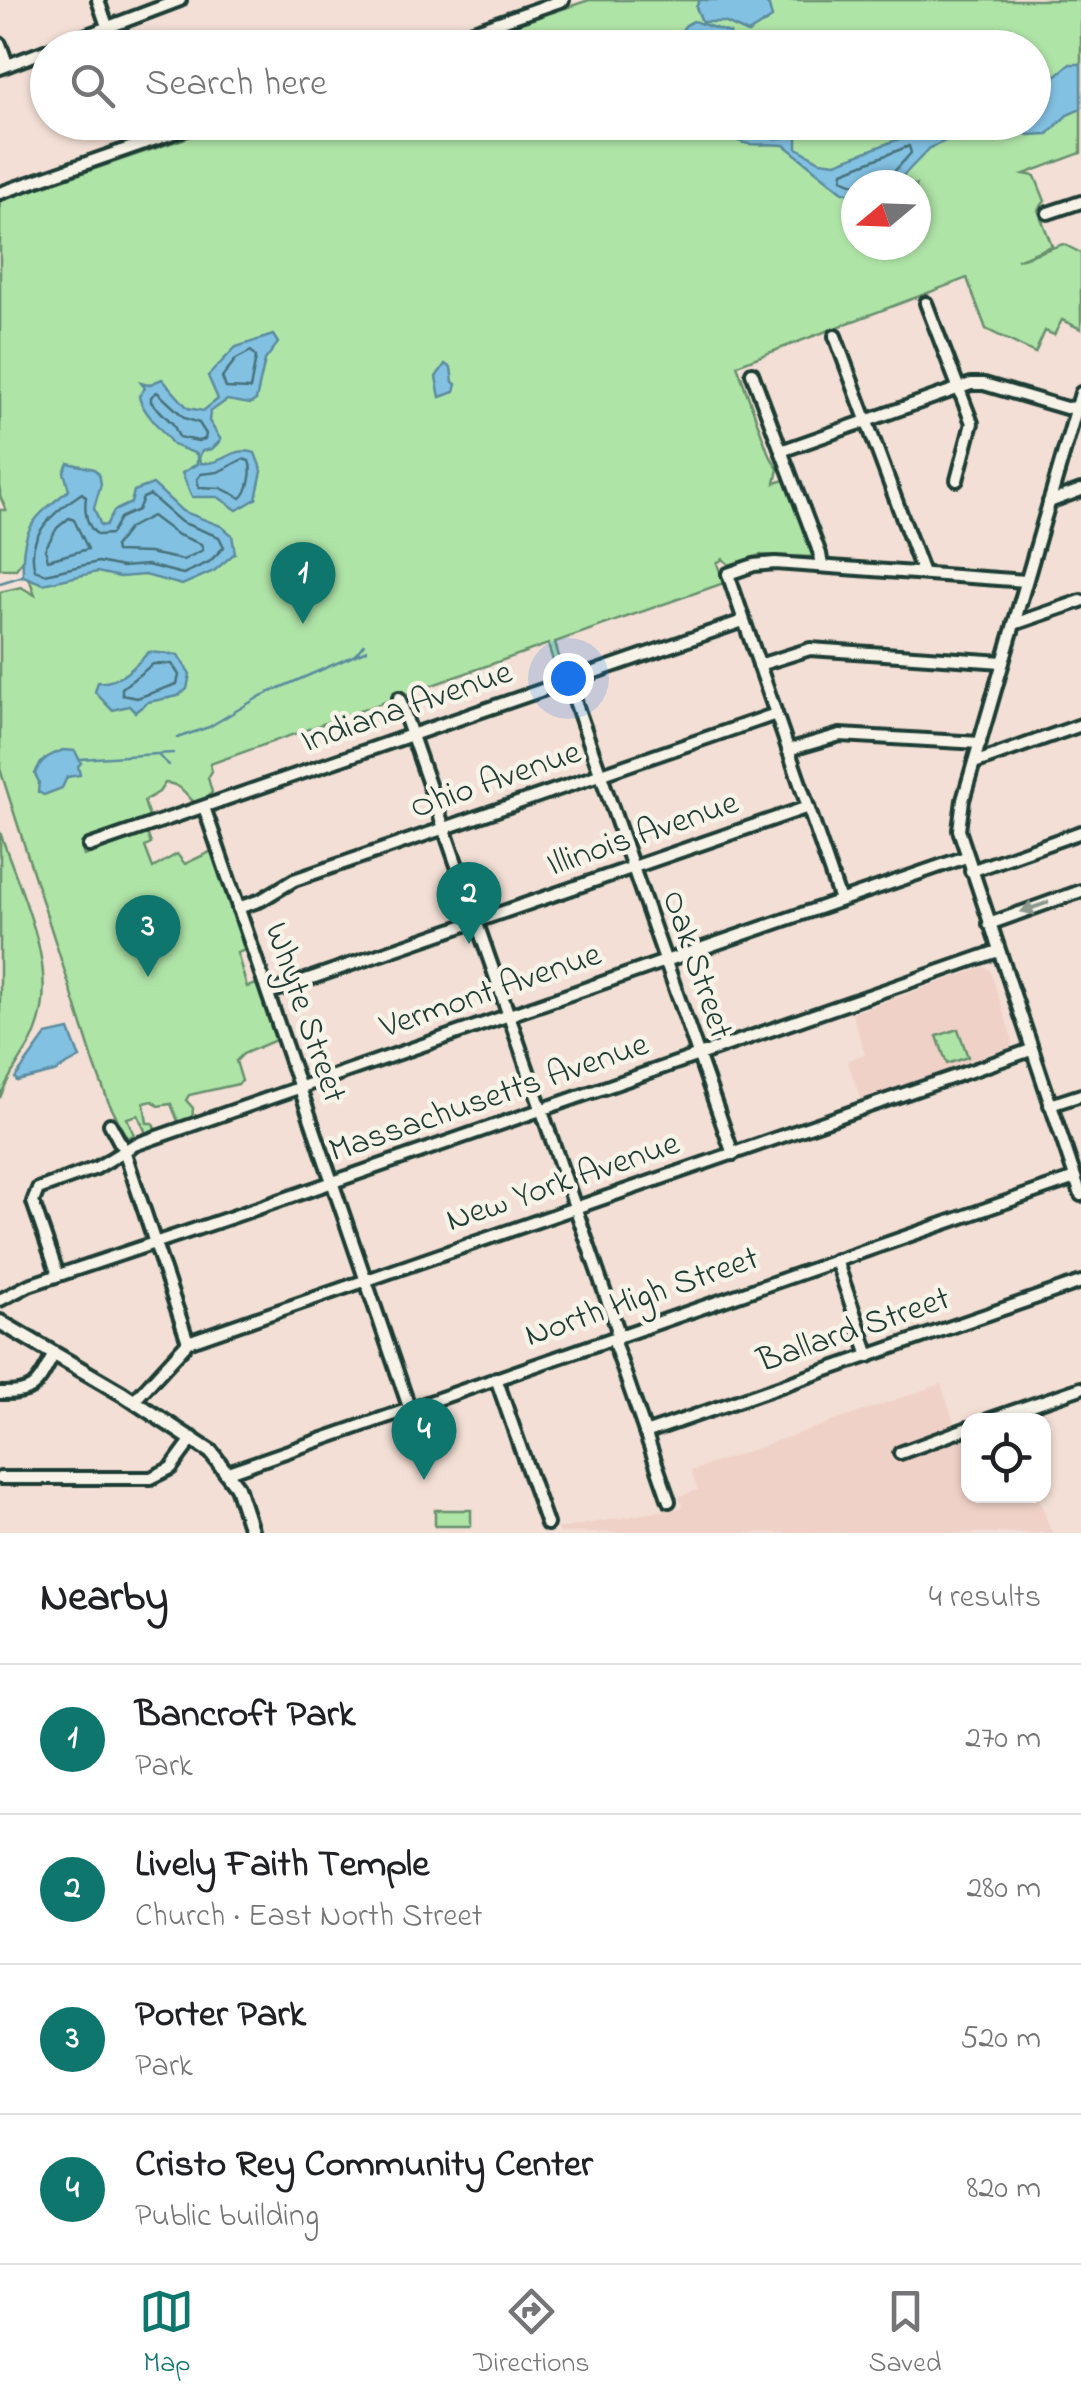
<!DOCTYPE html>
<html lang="en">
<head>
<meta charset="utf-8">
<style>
	:root { --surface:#fff; --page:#f6f6f6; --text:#202124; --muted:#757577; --line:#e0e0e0; --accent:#0f766e }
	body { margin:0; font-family:"Indie Flower",sans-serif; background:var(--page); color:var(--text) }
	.controls { position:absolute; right:30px; bottom:30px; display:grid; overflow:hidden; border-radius:20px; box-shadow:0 2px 8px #0004 }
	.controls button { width:90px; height:90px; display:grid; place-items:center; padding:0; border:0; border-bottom:2px solid var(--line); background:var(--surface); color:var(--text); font:50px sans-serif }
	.compass { position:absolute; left:841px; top:170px; width:90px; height:90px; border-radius:50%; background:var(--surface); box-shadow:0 2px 8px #0004; rotate:251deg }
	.you { position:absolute; left:568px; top:678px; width:35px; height:35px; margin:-25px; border:8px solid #fff; border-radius:50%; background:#1a73e8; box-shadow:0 0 0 15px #1a73e833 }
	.badge { display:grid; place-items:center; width:65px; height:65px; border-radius:50%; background:var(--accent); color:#fff; font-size:32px; font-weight:700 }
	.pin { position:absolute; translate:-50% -82px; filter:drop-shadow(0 2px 5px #0008) }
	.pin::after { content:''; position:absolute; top:52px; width:35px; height:30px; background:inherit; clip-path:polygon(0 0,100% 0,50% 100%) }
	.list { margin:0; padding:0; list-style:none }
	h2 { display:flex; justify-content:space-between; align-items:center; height:130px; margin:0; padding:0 40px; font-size:42px }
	h2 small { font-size:32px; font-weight:400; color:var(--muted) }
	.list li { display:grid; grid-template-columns:65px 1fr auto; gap:30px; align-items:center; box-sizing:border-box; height:150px; padding:0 40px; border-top:2px solid var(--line) }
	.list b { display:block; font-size:38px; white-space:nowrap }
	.list p { margin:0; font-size:32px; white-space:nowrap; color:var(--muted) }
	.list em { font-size:32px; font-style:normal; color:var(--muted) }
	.icon { flex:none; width:55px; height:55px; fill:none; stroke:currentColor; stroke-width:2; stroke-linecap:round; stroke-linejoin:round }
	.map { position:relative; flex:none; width:1081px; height:1533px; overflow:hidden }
	.search { position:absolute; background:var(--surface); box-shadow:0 2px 8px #0004; left:30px; right:30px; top:30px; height:110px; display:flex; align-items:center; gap:25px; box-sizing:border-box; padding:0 35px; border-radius:55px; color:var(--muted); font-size:38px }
	.sheet { height:730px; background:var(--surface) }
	nav { display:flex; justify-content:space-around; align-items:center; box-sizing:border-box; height:140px; border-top:2px solid var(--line); background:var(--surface); font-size:28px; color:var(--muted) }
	nav a { display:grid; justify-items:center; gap:5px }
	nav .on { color:var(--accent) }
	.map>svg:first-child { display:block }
	.built { fill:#f0d1c8 }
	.green { fill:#afe4a7; stroke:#67906e; stroke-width:2.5; fill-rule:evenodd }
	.water { fill:#83c1e3; stroke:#5b8c9d; stroke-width:2.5 }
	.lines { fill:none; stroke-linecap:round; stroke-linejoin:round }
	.shore { stroke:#47727a; stroke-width:2.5 }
	.stream { stroke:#5b8c9d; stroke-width:2.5 }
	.minor-casing { stroke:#1f3d34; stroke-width:18 }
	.major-casing { stroke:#1f3d34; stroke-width:20 }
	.minor { stroke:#f7f3e8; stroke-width:10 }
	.major { stroke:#f7f3e8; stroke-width:12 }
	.oneway { fill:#8b988e }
	.labels { text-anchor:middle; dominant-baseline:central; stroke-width:9; stroke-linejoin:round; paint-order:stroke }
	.street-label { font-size:35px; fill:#1f3d34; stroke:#f7f3e8 }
</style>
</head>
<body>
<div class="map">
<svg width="1081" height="1533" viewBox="0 0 1081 1533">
	<rect width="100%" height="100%" fill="#f3dfd5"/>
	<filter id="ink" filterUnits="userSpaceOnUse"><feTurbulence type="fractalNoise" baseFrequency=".01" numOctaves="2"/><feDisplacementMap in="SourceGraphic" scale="20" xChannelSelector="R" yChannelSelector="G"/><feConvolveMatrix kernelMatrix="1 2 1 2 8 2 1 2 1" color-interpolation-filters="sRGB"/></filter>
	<g filter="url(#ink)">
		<!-- built -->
		<g class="built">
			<polygon points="984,967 990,970 1013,1041 1010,1047 972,1060 959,1069 861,1100 847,1060 865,1054 852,1013"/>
			<polygon points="941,1384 960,1440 968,1438 968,1496 1038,1496 1052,1533 560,1533 558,1529 683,1507 679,1496 698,1490 691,1471"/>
		</g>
		<!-- green -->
		<g class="green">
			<path d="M589,0H1081V153L1024,174L1035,176L1045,201L1038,210L1052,246L1017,260L1063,244L1081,253V329L1062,320L1054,335L1045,331L1035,353L986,329L967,278L737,365L768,452L778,469L775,483L787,479L813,557L760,555L729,565L723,559L717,563L724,583L555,642L562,668L556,671L548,644L210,764L212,771L208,778L212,792L205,802L197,805C185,795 183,784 165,783L159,792L144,801L149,817L81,847L84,856L147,833L151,844L145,847L153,868L177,854L185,864L212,851L248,949L237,953L247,987L257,984L278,1039L243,1054L236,1061L242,1081L238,1084L189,1095L186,1100L193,1108L192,1121L180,1126L171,1104L158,1106L153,1101L144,1103L147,1123H153L155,1129L146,1133L138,1115L127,1118L134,1135L127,1138L108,1101L95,1066L0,769V592L21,587L35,595L23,560L16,569H0V510H6L0,496V201L230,123L1034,122V48L450,47ZM856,185H916V245H856Z"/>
			<path d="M0,832C19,889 57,962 39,1022C31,1051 9,1070 0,1098Z"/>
			<polygon points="958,1029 968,1057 947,1064 937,1036"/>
			<rect x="435" y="1510" width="36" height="16"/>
		</g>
		<!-- water -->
		<g class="water">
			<polygon points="700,0 762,0 769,6 772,18 748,33 724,22 702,22 696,7"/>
			<polygon points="693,21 730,33 732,47 668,47 686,25"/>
			<path d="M1070,64H1081V109L1067,115L1048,134L1029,135L1003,127L962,133L930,148L897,182L856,185V195L843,192L784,145C750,142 751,151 719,130L685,138L650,123H750L756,132L774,139L791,136L798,123H834L802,132L797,136V148L820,161L836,163L941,123L1034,122V93Z"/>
			<path d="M273,335L278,343L265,360L256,400L250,404L227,400L210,412L209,421L221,440L212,449L202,451L199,458L200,463C222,466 233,445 255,453L262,471L256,499L237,510L218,497H192L182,473L197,464V454L173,445C164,431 141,411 139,396L145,388L141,383L148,385L162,379L188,408L203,411L218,399L208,376L236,347Z"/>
			<polygon points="445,364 451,368 453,382 456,384 454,392 440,397 436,377"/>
			<path d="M68,463L94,469L99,474L101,484L94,508L101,526L106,525L114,511L131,503L134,491L153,484L182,511L221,526L232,535L235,553L214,571L182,585L145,575L120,577L97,572L43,584L23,576C21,527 33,518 69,490L64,472Z"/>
			<path d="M149,652L178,655L190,674L187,689L178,696L148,702L135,712L129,706L112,710L95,692L98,682C120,684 135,666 149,652Z"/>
			<path d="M63,750L75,751L81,763L78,766L80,775L67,777L62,788L44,795L38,792L39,782L35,774C41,758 49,756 63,750Z"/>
			<polygon points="69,1030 80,1058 54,1072 17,1081 15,1078 46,1035"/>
		</g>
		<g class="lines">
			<!-- shore -->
			<g class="shore">
				<polyline points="856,185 842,179 843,172 909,146 911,153 891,175 889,185"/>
				<polygon points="251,351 256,357 250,389 226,388 222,377 236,359"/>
				<polygon points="157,392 185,418 199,423 206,434 205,439 198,441 179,437 173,424 151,402 151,397"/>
				<path d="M243,459L249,461C253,470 249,492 241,498L221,488L199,487L197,479L201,474L218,472Z"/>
				<path d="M82,493L86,497C84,510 86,527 98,535L111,534L120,518L138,510L143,498L150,495L181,522L219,537L224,547L209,562L183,574L147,565L122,567L98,562L45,574L35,570C24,535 56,510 82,493Z"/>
				<polygon points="152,516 176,534 201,544 203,550 183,560 149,553 116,552 115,546 129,528"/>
				<polygon points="69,518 74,520 88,549 48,560 45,549 57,528"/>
				<polygon points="153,664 172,664 179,675 177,684 137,698 122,695 122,688"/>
			</g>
			<!-- stream -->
			<g class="stream">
				<polyline points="0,583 23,576"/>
				<polyline points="355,655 364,644"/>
				<polyline points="177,738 209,727 261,696 367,650"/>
				<polyline points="159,756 169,765"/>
				<polyline points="80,759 173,753"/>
			</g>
			<defs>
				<g id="minor">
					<polyline points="98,0 107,26"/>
					<polyline points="0,44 7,64"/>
					<polyline points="424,48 563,0"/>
					<polyline points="0,68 180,0"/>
					<polyline points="0,193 205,122"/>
					<polyline points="1048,213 1081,202"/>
					<polyline points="926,303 972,423 957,480"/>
					<polyline points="835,336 923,573"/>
					<polyline points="752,373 820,554 822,566"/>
					<polyline points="1081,393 963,800 959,830 1081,1195"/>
					<polyline points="781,451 971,384 984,384 1066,408 1080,407"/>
					<polyline points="1049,502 1081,490"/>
					<polyline points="1014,624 1081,601"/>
					<polyline points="759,665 810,649 1003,662"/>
					<polyline points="568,681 733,1154"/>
					<polyline points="399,698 617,1328 615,1345 669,1501"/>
					<polyline points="788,750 840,735 980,743"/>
					<polyline points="974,763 1081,725"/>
					<polyline points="204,807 409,1407"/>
					<polyline points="89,846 743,621"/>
					<polyline points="971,871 1081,832"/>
					<polyline points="840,900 728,574 754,565 775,563 1026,581"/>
					<polyline points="238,908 261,900 294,880 776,714"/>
					<polyline points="989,924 1081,891"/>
					<polyline points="268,993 808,807"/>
					<polyline points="1050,1105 1081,1095"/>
					<polyline points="110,1124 124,1150 188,1342"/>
					<polyline points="836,1260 869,1356"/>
					<polyline points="58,1275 33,1202 38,1189 96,1168 134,1145 966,857"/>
					<polyline points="0,1300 29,1285 232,1217 998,951"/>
					<polyline points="496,1378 547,1524"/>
					<path d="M0,1393C37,1394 37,1384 54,1354"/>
					<polyline points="134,1401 188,1342 1031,1050"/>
					<polyline points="988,1420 1081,1388"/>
					<polyline points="645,1433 1081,1282"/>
					<polyline points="900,1453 968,1428"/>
					<polyline points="228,1472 1075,1178"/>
					<polyline points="0,1478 151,1478 171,1468 193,1438"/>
				</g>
				<polyline id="major" points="0,1322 123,1394 211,1452 237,1487 252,1533"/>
			</defs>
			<!-- minor casing -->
			<use href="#minor" class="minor-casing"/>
			<!-- major casing -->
			<use href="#major" class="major-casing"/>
			<!-- minor -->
			<use href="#minor" class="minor"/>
			<!-- major -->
			<use href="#major" class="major"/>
		</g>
		<!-- one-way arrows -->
		<defs><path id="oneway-solid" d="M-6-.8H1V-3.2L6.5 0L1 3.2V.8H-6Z" transform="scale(2.5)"/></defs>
		<use class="oneway" href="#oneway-solid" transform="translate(1035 907) rotate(161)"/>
	</g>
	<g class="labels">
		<!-- street labels -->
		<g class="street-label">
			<text transform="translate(407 708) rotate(-19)">Indiana Avenue</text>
			<text transform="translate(496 781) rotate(-19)">Ohio Avenue</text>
			<text transform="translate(643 835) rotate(-19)">Illinois Avenue</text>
			<text transform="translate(696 965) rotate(71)">Oak Street</text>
			<text transform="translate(491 992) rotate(-19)">Vermont Avenue</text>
			<text transform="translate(304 1013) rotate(71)">Whyte Street</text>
			<text transform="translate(489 1099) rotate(-19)">Massachusetts Avenue</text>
			<text transform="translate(563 1183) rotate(-19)">New York Avenue</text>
			<text transform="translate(642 1298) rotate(-19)">North High Street</text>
			<text transform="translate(854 1331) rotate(-19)">Ballard Street</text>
		</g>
	</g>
</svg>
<div class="controls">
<button><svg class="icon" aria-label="locate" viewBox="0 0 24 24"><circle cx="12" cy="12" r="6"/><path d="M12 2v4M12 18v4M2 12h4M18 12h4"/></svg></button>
</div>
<svg class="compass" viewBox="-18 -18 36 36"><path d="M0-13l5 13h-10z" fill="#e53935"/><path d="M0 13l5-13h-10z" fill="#757577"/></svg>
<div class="you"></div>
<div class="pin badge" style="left:303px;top:624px">1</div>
<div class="pin badge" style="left:469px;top:944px">2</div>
<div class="pin badge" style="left:148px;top:977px">3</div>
<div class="pin badge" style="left:424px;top:1480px">4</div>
<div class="search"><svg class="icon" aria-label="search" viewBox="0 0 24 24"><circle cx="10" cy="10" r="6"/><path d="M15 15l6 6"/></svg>Search here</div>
</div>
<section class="sheet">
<h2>Nearby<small>4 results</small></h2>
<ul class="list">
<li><span class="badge">1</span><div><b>Bancroft Park</b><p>Park</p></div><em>270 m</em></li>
<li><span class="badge">2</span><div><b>Lively Faith Temple</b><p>Church · East North Street</p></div><em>280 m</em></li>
<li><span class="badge">3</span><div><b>Porter Park</b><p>Park</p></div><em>520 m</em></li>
<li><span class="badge">4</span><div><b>Cristo Rey Community Center</b><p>Public building</p></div><em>820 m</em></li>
</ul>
</section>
<nav>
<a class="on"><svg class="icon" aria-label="map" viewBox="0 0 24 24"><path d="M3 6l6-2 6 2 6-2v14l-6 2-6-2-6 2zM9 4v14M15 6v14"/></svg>Map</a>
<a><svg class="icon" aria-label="directions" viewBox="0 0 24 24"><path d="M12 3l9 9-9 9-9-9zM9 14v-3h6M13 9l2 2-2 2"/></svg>Directions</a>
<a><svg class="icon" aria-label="saved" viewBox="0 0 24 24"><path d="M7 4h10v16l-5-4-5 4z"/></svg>Saved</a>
</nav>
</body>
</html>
